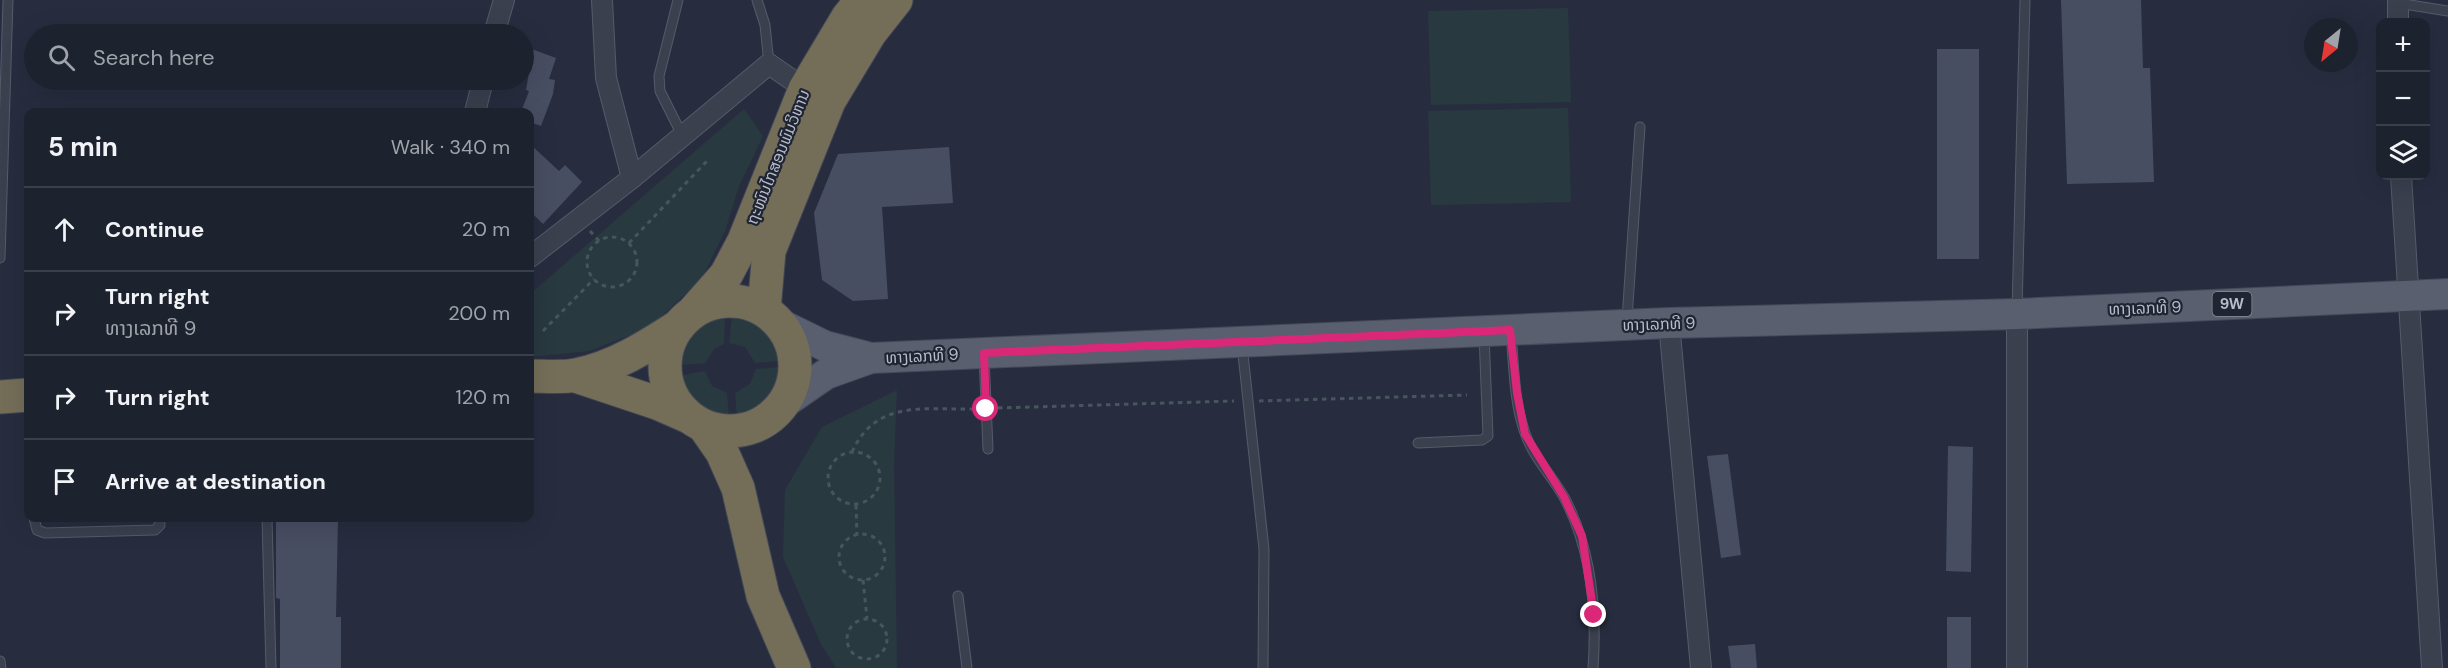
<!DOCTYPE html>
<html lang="en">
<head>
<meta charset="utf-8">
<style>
	:root { --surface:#1d222f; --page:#2a2f3b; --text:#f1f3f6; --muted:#a0a4aa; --line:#3b3f4b }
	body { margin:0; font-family:"DM Sans","Noto Sans Lao",sans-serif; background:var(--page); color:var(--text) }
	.controls { position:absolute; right:18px; top:18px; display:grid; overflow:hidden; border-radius:12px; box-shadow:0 6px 24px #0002 }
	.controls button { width:54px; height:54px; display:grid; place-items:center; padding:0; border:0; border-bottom:2px solid var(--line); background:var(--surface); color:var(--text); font:30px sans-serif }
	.compass { position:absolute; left:2304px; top:18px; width:54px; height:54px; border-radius:50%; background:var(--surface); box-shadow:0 6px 24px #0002; rotate:210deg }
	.stop { position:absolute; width:18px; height:18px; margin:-14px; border:4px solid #db2777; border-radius:50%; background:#fff }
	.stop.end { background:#db2777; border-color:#fff; box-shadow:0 2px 6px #0008 }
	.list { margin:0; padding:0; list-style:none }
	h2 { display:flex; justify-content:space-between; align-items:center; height:78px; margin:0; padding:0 24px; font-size:26px }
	h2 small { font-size:20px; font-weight:400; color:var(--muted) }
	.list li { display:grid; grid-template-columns:39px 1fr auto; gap:18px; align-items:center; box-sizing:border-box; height:84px; padding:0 24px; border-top:2px solid var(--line) }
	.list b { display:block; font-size:22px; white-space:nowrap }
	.list p { margin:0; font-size:20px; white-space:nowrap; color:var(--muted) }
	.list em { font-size:20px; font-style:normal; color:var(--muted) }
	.icon { flex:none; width:33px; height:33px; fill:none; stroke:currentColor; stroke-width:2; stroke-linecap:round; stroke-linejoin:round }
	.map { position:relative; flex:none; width:2448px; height:668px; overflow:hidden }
	.search { position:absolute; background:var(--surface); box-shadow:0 6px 24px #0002; left:24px; top:24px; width:510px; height:66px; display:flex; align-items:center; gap:15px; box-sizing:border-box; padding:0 21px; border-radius:33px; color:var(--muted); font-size:22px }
	.panel { position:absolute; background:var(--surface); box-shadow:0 6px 24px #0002; left:24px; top:108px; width:510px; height:414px; border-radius:12px }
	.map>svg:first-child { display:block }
	.green { fill:#293940 }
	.building { fill:#484e62 }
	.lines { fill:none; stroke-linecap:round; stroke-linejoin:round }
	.lane-casing { stroke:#565b69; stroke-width:11 }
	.street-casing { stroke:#565b69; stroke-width:22 }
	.primary-casing { stroke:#454958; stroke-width:32 }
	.highway-casing { stroke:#434856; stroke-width:35 }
	.path { stroke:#47565d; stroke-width:3; stroke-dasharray:4.5 4.5; stroke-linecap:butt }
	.lane { stroke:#3b404f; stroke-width:9 }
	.street { stroke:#3b404f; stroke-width:20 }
	.primary { stroke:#595f6f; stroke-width:30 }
	.highway { stroke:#746e59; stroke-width:33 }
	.route { stroke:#db2777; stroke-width:8 }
	.labels { text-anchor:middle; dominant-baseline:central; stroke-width:4.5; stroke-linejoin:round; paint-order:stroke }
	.shield { fill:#202534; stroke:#8a8e9c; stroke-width:1.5 }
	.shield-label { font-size:15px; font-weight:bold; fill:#b8bbc9 }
	.street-label { font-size:16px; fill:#b8bbc9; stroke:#202534 }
</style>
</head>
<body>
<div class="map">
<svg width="2448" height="668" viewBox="0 0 2448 668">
	<rect width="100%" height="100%" fill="#272d3f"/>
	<!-- green -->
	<g class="green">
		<polygon points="1568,8 1571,102 1431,105 1428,11"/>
		<polygon points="1568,108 1571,202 1431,205 1428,111"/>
		<polygon points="744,109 763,136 739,186 725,231 702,278 649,328 589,351 530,357 530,294"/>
		<path d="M725,315L724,344L714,349L705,363L678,365C677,336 701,321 725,315Z"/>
		<path d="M732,316C757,319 775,336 779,361L755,363L745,347L729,343Z"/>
		<path d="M780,367C776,391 763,413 737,416L735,393L750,384L756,369Z"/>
		<path d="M705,371L712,386L727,393L729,417C702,416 687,399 678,376Z"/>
		<polygon points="897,390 894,464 897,668 836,668 821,644 783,557 785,490 822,427"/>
	</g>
	<!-- building -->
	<g class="building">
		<polygon points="2061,0 2141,0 2143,68 2150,68 2154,182 2067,184"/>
		<polygon points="529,48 556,58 549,79 555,80 553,94 541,126 530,122 530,112 521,112 529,91 526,90 530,67 524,64"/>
		<rect x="1937" y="49" width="42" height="210"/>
		<polygon points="530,144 559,171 565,165 582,182 543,224 530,211"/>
		<polygon points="949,147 953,203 882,207 888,299 853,301 822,280 814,213 838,154"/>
		<polygon points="1948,446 1973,447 1971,572 1946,571"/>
		<polygon points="1728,454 1741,555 1721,558 1707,456"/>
		<polygon points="276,518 338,518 336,617 341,617 341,668 280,668 280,599 276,598"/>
		<rect x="1947" y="617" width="24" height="51"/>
		<polygon points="1755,644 1757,668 1731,668 1728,646"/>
	</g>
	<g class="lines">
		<defs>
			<g id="lane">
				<polyline points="678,0 659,76 660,91 682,135"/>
				<polyline points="757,0 765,25 769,64"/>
				<polyline points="2398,3 2448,11"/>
				<polyline points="0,258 8,0"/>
				<polyline points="2017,311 2025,0"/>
				<polyline points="1627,319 1640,127"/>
				<path d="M1511,334C1514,366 1514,402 1525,433C1533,457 1553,477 1565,499C1592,551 1597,611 1593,668"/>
				<polyline points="1242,345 1264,549 1263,668"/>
				<polyline points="984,356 988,449"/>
				<polyline points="1418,443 1482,440 1488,436 1484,334"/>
				<polyline points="34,518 37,530 45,533 155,530 160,525 159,518"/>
				<polyline points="267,518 271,668"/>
				<polyline points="958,596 967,668"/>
				<polyline points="0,661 1,668"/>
			</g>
			<g id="street">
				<polyline points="602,0 606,78 632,178"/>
				<polyline points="2398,0 2398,22"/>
				<polyline points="494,34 504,0"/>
				<polyline points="475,112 483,80"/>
				<polyline points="2401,176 2432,668"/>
				<polyline points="530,257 632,178 769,64 805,89"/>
				<polyline points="2017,314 2017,668"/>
				<polyline points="1669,323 1701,668"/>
			</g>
			<g id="primary">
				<polyline points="780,324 825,346 871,358"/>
				<polyline points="784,403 826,374 871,358 1669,323 2017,314 2448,294"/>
			</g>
			<g id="highway">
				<circle cx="730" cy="366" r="65"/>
				<polyline points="695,310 726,275 744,241 805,89 848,17 862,0"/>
				<polyline points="764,310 769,251 829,101 870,33 896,0"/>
				<path d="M530,376C544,376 562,378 576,375C613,368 646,347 677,327"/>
				<polyline points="576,376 657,403 689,417"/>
				<polyline points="0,397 28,395"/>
				<polyline points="704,426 722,452 738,488 763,596 794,668"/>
			</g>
		</defs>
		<!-- lane casing -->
		<use href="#lane" class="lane-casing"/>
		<!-- street casing -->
		<use href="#street" class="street-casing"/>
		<!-- primary casing -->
		<use href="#primary" class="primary-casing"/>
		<!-- highway casing -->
		<use href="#highway" class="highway-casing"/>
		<!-- path -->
		<g class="path">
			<polyline points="590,231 599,241"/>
			<circle cx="612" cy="262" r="25"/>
			<polyline points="629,243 708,160"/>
			<polyline points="543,331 594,279"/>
			<polyline points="1259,401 1467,395"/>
			<polyline points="998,408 1234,401"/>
			<circle cx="854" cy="478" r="26"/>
			<path d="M852,452C876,399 925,410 973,409"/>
			<polyline points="856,505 857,535"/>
			<circle cx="862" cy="557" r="23"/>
			<polyline points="863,580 867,619"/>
			<circle cx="867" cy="639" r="20"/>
		</g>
		<!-- lane -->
		<use href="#lane" class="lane"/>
		<!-- street -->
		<use href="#street" class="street"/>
		<!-- primary -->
		<use href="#primary" class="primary"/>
		<!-- highway -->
		<use href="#highway" class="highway"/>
	</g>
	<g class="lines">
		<!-- route -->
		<polyline class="route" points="986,409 984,353 1510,330 1517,393 1525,434 1564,497 1582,536 1594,615"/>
	</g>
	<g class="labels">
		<!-- shield labels -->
		<rect class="shield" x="2212.5" y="292" width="39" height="24" rx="4.5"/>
		<g class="shield-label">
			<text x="2232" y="304">9W</text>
		</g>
		<!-- street labels -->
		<g class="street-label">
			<text transform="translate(778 157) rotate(-68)">ຖະໜົນໄກສອນພົມວິຫານ</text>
			<text transform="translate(2145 308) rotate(-2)">ທາງເລກທີ 9</text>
			<text transform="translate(1659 324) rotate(-2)">ທາງເລກທີ 9</text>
			<text transform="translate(922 356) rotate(-3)">ທາງເລກທີ 9</text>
		</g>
	</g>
</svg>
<div class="controls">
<button>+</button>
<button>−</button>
<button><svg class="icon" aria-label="layers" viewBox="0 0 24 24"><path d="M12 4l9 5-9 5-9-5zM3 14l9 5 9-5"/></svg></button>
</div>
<svg class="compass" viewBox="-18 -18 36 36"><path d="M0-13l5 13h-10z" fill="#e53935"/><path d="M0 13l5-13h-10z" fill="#a0a4aa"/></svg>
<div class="stop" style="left:986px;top:409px"></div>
<div class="stop end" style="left:1594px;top:615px"></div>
<div class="search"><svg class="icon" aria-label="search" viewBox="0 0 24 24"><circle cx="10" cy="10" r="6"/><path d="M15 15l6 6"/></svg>Search here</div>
<section class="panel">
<h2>5 min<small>Walk · 340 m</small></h2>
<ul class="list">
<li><svg class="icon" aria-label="ahead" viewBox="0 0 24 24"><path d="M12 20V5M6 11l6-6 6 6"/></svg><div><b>Continue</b></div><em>20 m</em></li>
<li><svg class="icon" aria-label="right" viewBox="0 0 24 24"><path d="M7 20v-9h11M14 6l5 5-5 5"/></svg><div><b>Turn right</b><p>ທາງເລກທີ 9</p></div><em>200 m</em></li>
<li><svg class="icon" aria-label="right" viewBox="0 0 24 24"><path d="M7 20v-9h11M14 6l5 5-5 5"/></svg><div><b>Turn right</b></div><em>120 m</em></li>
<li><svg class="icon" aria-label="arrive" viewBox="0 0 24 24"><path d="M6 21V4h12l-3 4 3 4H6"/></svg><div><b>Arrive at destination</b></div></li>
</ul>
</section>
</div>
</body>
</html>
